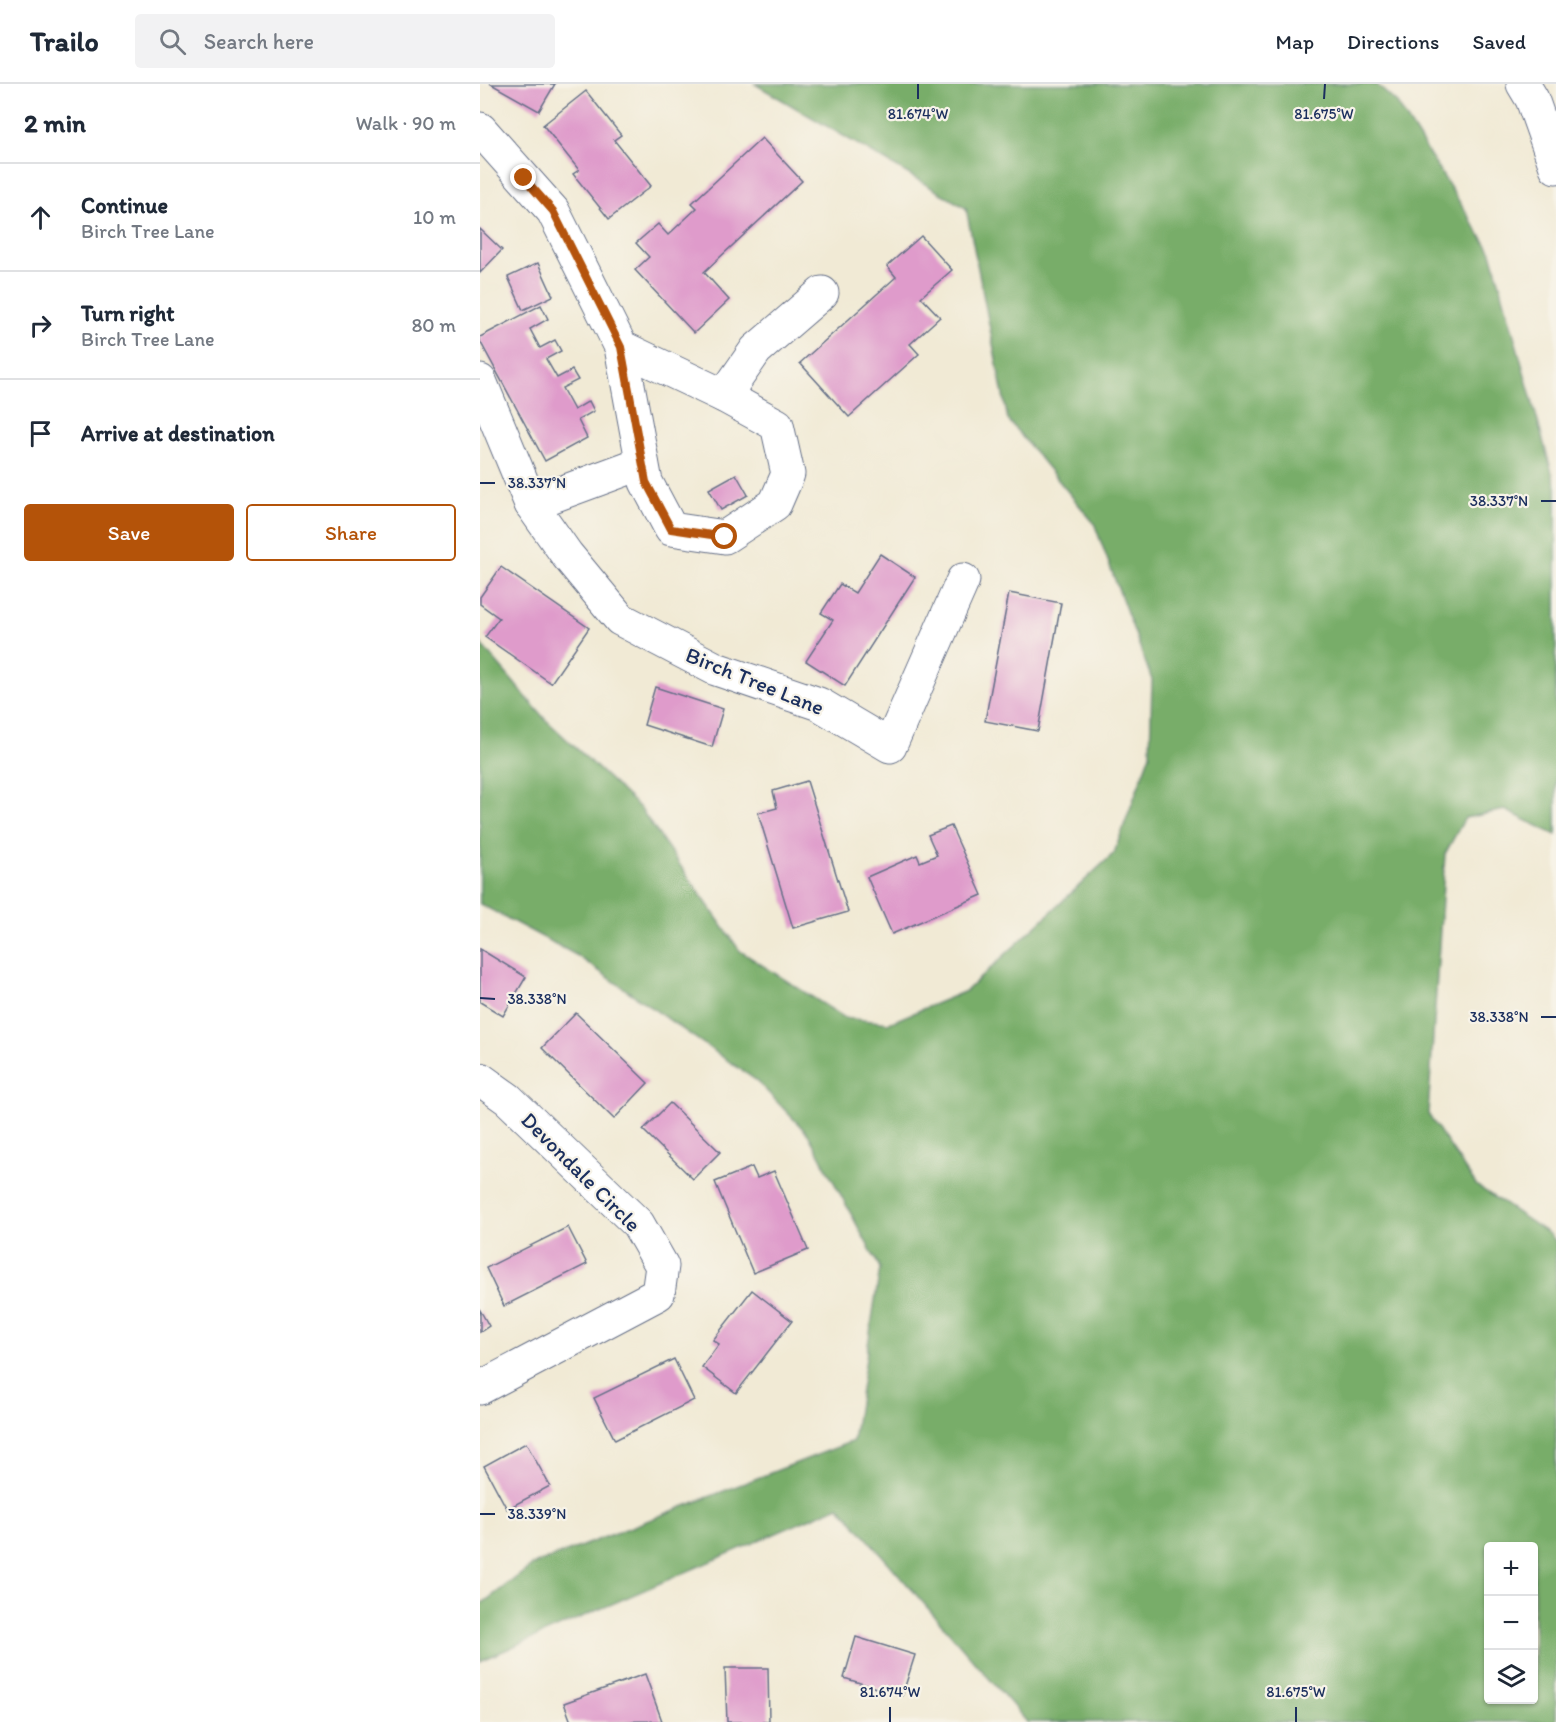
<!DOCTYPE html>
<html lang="en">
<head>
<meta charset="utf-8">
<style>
	:root { --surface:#fff; --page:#f2f2f3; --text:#1f2937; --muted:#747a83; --line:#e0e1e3; --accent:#b45309 }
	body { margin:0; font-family:Itim,sans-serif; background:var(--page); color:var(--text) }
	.controls { position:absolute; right:18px; bottom:18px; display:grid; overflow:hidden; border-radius:6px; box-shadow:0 2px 4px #0004 }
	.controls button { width:54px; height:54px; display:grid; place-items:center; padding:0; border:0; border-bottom:2px solid var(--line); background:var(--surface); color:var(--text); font:30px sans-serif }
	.stop { position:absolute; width:18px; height:18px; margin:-14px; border:4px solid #b45309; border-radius:50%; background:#fff }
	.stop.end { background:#b45309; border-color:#fff; box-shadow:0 2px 6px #0008 }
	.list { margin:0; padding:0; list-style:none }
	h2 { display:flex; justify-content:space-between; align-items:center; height:78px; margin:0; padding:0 24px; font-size:26px }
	h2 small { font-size:20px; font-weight:400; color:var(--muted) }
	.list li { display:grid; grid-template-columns:39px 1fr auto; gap:18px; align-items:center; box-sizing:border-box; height:108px; padding:0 24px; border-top:2px solid var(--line) }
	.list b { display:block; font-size:22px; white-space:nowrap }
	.list p { margin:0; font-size:20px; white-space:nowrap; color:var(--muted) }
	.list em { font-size:20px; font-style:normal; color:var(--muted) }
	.actions { display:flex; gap:12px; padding:18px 24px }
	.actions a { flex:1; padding:14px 0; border:2px solid var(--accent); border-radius:6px; text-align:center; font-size:21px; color:var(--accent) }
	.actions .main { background:var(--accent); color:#fff }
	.icon { flex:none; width:33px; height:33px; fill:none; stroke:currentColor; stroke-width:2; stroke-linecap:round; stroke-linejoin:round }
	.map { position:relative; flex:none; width:1076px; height:1638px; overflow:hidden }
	header { display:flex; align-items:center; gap:36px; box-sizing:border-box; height:84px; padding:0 30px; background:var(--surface); border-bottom:2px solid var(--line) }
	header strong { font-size:28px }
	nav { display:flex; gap:33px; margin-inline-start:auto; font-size:21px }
	.search { width:420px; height:54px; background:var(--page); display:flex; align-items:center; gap:15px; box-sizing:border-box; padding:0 21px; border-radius:6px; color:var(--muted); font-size:22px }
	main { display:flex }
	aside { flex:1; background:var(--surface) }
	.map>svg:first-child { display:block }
	.forest { fill:#78ad69; stroke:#4a6e64; stroke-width:1.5; fill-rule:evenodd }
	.building { fill:#df9bcb }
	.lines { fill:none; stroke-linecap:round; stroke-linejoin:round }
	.minor-casing { stroke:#667088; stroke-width:35 }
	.minor { stroke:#fff; stroke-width:33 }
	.route { stroke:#b45309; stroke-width:8 }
	.ticks { fill:none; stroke:#1b2f5e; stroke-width:2 }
	.labels { text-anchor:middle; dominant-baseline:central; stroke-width:4.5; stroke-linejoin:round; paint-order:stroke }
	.street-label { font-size:22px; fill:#1b2f5e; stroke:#f7f3e8 }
	.ticks-label { font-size:15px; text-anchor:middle; fill:#1b2f5e; stroke:#f7f3e8; stroke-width:4.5; stroke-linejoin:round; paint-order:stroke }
</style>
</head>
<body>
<header>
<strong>Trailo</strong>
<div class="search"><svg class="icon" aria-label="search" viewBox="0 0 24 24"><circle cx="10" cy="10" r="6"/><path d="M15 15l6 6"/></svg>Search here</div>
<nav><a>Map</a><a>Directions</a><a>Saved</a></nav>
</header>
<main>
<aside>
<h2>2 min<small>Walk · 90 m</small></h2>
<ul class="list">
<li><svg class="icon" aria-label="ahead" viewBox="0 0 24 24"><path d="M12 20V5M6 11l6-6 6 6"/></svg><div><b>Continue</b><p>Birch Tree Lane</p></div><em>10 m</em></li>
<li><svg class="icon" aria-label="right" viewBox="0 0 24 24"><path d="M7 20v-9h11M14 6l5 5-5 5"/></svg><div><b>Turn right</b><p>Birch Tree Lane</p></div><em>80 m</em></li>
<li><svg class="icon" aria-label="arrive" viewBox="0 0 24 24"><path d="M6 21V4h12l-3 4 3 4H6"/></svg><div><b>Arrive at destination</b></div></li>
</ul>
<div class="actions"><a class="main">Save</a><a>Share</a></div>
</aside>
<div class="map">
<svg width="1076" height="1638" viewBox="0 0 1076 1638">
	<rect width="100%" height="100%" fill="#f7f3e8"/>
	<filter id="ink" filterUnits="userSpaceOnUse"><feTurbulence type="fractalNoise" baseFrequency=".0167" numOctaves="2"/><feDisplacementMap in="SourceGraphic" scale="12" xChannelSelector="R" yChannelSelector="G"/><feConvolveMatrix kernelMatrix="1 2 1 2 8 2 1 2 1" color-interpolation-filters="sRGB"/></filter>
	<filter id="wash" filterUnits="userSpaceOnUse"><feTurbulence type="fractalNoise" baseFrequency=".008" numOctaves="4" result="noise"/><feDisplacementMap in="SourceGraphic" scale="24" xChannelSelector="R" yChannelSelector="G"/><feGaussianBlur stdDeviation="1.35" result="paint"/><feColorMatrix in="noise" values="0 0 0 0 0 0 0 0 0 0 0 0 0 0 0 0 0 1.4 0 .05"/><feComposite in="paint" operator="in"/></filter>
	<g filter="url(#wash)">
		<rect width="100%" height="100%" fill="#f1ead5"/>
		<!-- forest -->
		<path class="forest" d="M275,0H896L917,19L1011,168L1076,403V751L1025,726L985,734L965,770L948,1030L996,1101L1069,1150L1076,1157V1638H547L359,1422L0,1577V1521L53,1481L373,1357L400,1184L328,1050L277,997L96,871L0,820V559L65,635L160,724L260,867L365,934L409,939L486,907L634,769L670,670L672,596L614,439L528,336L486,124ZM1008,1462H1054V1616H1008Z"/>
		<g id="blocks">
			<!-- building -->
			<g class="building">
				<polygon points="11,0 75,0 59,27"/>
				<polygon points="106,7 141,51 134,56 171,102 129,135 93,90 99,86 63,41"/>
				<polygon points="282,54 322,97 224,188 249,216 214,249 155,186 169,173 156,159 178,140 188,151 217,124 212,119"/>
				<polygon points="0,145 22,166 0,189"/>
				<polygon points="441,152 472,186 441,213 460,233 430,260 439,270 369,333 320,279 416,193 407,182"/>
				<polygon points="58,179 73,212 43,226 28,193"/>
				<polygon points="61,221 68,235 50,245 60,264 75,256 81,267 66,275 77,294 92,286 98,296 82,304 94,326 109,317 114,327 98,336 107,354 65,377 0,257 0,253"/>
				<polygon points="256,390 268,411 241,426 229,405"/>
				<polygon points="400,470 435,493 365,602 326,577 353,536 341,529 360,500 375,509"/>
				<polygon points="21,483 109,544 71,599 5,553 19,534 0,520 0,513"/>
				<polygon points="529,509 581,519 558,647 505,637"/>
				<polygon points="175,603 243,625 232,663 164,641"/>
				<polygon points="327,697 368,828 313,844 278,729 297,724 293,707"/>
				<polygon points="471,742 502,811 412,850 387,793 437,771 440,778 457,771 448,751"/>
				<polygon points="0,865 46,893 23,932 0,918"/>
				<polygon points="96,929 168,999 134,1035 62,964"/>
				<polygon points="190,1019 240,1068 213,1095 163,1046"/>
				<polygon points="272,1083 277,1094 294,1087 328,1166 273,1189 235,1098"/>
				<polygon points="88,1143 107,1180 24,1222 6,1184"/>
				<polygon points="272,1206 312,1237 256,1309 222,1283 239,1260 233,1256"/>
				<polygon points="0,1226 9,1242 0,1248"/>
				<polygon points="194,1275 214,1316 135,1356 114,1314"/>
				<polygon points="46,1359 70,1402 27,1425 4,1382"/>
				<polygon points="376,1553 435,1571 422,1612 364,1594"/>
				<polygon points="245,1584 288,1584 289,1638 247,1638"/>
				<polygon points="165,1590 182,1637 91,1638 84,1619"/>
			</g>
		</g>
	</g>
	<g filter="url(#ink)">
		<use href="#blocks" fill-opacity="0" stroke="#667088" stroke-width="1.5"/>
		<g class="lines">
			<defs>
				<g id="minor">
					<polyline points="1043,0 1052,15 1076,83"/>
					<polyline points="0,45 73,127 141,263 166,398 191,445 245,453 295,420 308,390 297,341 244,312 141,263"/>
					<polyline points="0,297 51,420 87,471 140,535 236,585 339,620 410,662 483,496"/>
					<polyline points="244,312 276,266 342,209"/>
					<polyline points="51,420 162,379"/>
					<polyline points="0,995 28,1015 158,1140 182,1182 178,1210 0,1304"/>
				</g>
			</defs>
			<!-- minor casing -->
			<use href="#minor" class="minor-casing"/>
			<!-- minor -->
			<use href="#minor" class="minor"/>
		</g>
	</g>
	<g class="lines" filter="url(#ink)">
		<!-- route -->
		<polyline class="route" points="44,94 73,127 141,263 166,398 191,445 245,453"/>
	</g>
	<!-- ticks -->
	<path class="ticks" d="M438,15V0M844,15L845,0M0,399H15M1061,417H1076M0,914L15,915M1061,933H1076M0,1430H15M410,1638V1623M816,1638V1623"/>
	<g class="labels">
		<!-- street labels -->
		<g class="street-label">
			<text transform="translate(275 597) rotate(22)">Birch Tree Lane</text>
			<text transform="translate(101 1088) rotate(45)">Devondale Circle</text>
		</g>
	</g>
	<g class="ticks-label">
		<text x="438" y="35">81.674°W</text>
		<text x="844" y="35">81.675°W</text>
		<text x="57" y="404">38.337°N</text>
		<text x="1019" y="422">38.337°N</text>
		<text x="57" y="920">38.338°N</text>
		<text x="1019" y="938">38.338°N</text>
		<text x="57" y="1435">38.339°N</text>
		<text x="410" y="1613">81.674°W</text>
		<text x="816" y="1613">81.675°W</text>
	</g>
</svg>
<div class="controls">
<button>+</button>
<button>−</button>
<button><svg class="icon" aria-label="layers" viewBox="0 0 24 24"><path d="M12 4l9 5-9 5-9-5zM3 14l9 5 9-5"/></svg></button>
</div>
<div class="stop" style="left:245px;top:453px"></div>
<div class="stop end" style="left:44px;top:94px"></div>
</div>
</main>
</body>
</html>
